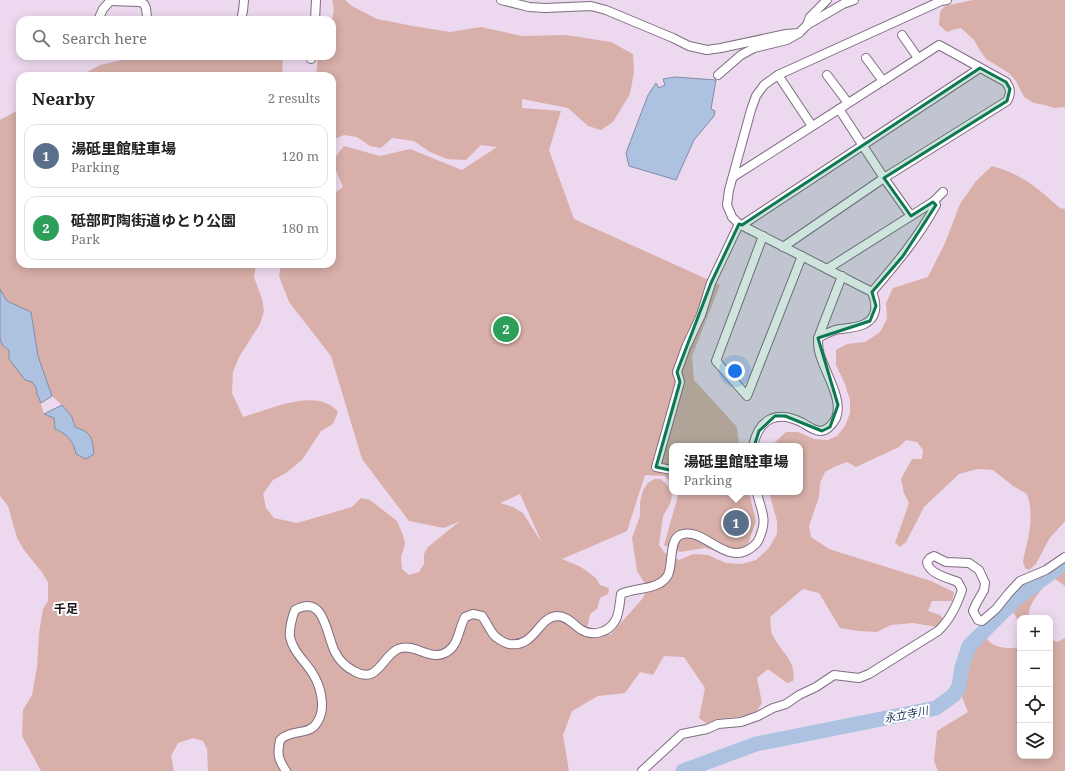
<!DOCTYPE html>
<html lang="en">
<head>
<meta charset="utf-8">
<style>
	:root { --surface:#fff; --page:#f2f2f2; --text:#222; --muted:#767676; --line:#e0e0e0; --accent:#7c3aed }
	body { margin:0; font-family:"Noto Serif","Noto Sans JP",serif; background:var(--page); color:var(--text) }
	.controls { position:absolute; right:12px; bottom:12px; display:grid; overflow:hidden; border-radius:8px; box-shadow:0 2px 10px #0003 }
	.controls button { width:36px; height:36px; display:grid; place-items:center; padding:0; border:0; border-bottom:1px solid var(--line); background:var(--surface); color:var(--text); font:20px sans-serif }
	.you { position:absolute; left:735px; top:371px; width:14px; height:14px; margin:-10px; border:3px solid #fff; border-radius:50%; background:#1a73e8; box-shadow:0 0 0 6px #1a73e833 }
	.badge { display:grid; place-items:center; width:26px; height:26px; border-radius:50%; background:var(--accent); color:#fff; font-size:13px; font-weight:700 }
	.pin { position:absolute; translate:-50% -50%; border:2px solid #fff; box-shadow:0 1px 4px #0006 }
	.popup { position:absolute; left:669px; top:443px; width:134px; height:52px; box-sizing:border-box; display:grid; place-content:center; border-radius:8px; background:var(--surface); filter:drop-shadow(0 1px 3px #0005); font-size:13px; white-space:nowrap; color:var(--muted) }
	.popup b { font-size:15px; color:var(--text) }
	.popup::after { content:''; position:absolute; left:50%; top:100%; margin-left:-8px; border:8px solid transparent; border-top-color:var(--surface) }
	.list { margin:0; padding:0; list-style:none }
	h2 { display:flex; justify-content:space-between; align-items:center; height:52px; margin:0; padding:0 16px; font-size:17px }
	h2 small { font-size:13px; font-weight:400; color:var(--muted) }
	.list li { display:grid; grid-template-columns:26px 1fr auto; gap:12px; align-items:center; box-sizing:border-box; height:64px; margin:0 8px 8px; padding:0 8px; border:1px solid var(--line); border-radius:12px }
	.list b { display:block; font-size:15px; white-space:nowrap }
	.list p { margin:0; font-size:13px; white-space:nowrap; color:var(--muted) }
	.list em { font-size:13px; font-style:normal; color:var(--muted) }
	.icon { flex:none; width:22px; height:22px; fill:none; stroke:currentColor; stroke-width:2; stroke-linecap:round; stroke-linejoin:round }
	.map { position:relative; flex:none; width:1065px; height:771px; overflow:hidden }
	.search { position:absolute; background:var(--surface); box-shadow:0 2px 10px #0003; left:16px; top:16px; width:320px; height:44px; display:flex; align-items:center; gap:10px; box-sizing:border-box; padding:0 14px; border-radius:12px; color:var(--muted); font-size:15px }
	.panel { position:absolute; background:var(--surface); box-shadow:0 2px 10px #0003; left:16px; top:72px; width:320px; height:196px; border-radius:12px }
	.map>svg:first-child { display:block }
	.green { fill:#d8afa9; fill-rule:evenodd }
	.water { fill:#adc2e1; stroke:#808da5 }
	.lines { fill:none; stroke-linecap:round; stroke-linejoin:round }
	.river { stroke:#adc2e1; stroke-width:15 }
	.street-casing { stroke:#7e6d80; stroke-width:10 }
	.street { stroke:#fff; stroke-width:8 }
	.marked { fill:#0d7852; fill-opacity:0.2; stroke:#0d7852; stroke-width:3; stroke-linejoin:round }
	.labels { text-anchor:middle; dominant-baseline:central; stroke-width:4; stroke-linejoin:round; paint-order:stroke }
	.water-label { font-size:11px; font-style:italic; fill:#18335c; stroke:#fff }
	.quarter-label { font-size:12px; font-weight:bold; fill:#181118; stroke:#fff }
</style>
</head>
<body>
<div class="map">
<svg width="1065" height="771" viewBox="0 0 1065 771">
	<rect width="100%" height="100%" fill="#edd9ef"/>
	<!-- green -->
	<g class="green">
		<path d="M332,0H345L352,6L377,19L413,26L450,32L481,27L522,36L566,35L611,42L633,54L634,72L630,94L613,122L601,130L588,126L568,108L522,99V108L561,111L549,150L574,219L720,285L692,356L694,380L737,427L739,446H672V484L665,476L645,475L627,531L562,559L581,567L596,578L600,585L609,588L608,594L600,598L597,609L590,614L587,629L600,635L611,634L643,598L647,587L637,571L632,538L640,516V502L643,490L648,483L654,479H661L668,486L672,496L670,504L663,516L659,545L665,553L679,560L693,554L708,555L726,563L742,564L756,560L769,548L777,534V521L769,492H800V446H771L786,432H798L814,439L828,440L837,436L845,426L850,413V400L845,384L836,365V350L847,344L865,342L880,332L887,319L886,303L893,288L928,277L945,243L960,204L976,181L992,166C1022,174 1037,188 1060,208L1065,209V521L1049,539L1036,564L1029,570L1025,568L1023,561C1028,539 1035,516 1027,494L1013,486L993,470L977,469L959,474L924,507L906,542L900,547L895,543L909,503L904,493L901,479L912,459H922L923,450L917,442L906,440L899,447L856,467L847,462L834,467L825,472L820,483L819,497L809,526L811,537L829,549L931,581L954,592L952,601H932L928,611L940,615L943,619L937,627L913,623L891,625L877,632L858,631L840,628L819,593L803,589L770,617C771,623 770,631 773,636C781,652 797,661 793,681L787,683L768,669L757,678L762,703L754,715L717,719L707,724L699,718L705,688L684,657L664,656L653,675L640,672L625,693L598,696L572,711L563,735L569,771H208L207,749L203,741L193,738L178,743L171,756L174,771H41L22,736L23,710L32,695L37,667L39,633L43,609L48,601V582L41,571L24,550L17,538L8,506L0,496V338L2,345L9,350L36,387L44,414L54,418L55,429L66,434L75,448L94,454C93,438 91,433 75,427L72,417L62,405L52,396L38,356L31,312L7,301L0,289V120L20,109V264H256L254,277L262,299L264,311L260,324L239,357L233,372L232,393L243,417C268,410 318,386 338,412L333,424L321,431L302,460L286,473L273,480L263,494L266,508L274,518L297,523L352,507L361,498L370,500L397,521L403,535L405,544L401,557L402,569L409,575L419,572L424,564V554L428,547L460,521L444,528L409,521L362,459L331,356L289,302L279,276L281,264H332V195L343,187L332,161L344,146L380,156L410,149L462,170L497,147L481,145L466,160L447,159L430,152L414,141L392,138L381,148L370,146L357,137L344,135L332,140V76H316L318,56H332V20H331C335,14 334,6 332,0ZM520,494L542,543L523,513L513,507L500,503Z"/>
		<polygon points="973,0 1065,0 1065,108 1064,107 1054,108 1045,105 1034,103 1024,97 1016,81 1009,73 986,59 981,52 974,40 961,28 956,29 947,32 939,25 940,12 945,6"/>
		<polygon points="140,56 283,56 282,76 80,76 100,65"/>
		<polygon points="679,492 749,492 756,521 743,558 705,548 680,552 664,545"/>
		<path d="M1063,565H1065V586L1055,579L1050,580C1041,590 1027,604 1029,618H1020V624L1014,613L1007,614L1003,620L997,623L993,622L992,617L1003,605Z"/>
		<path d="M981,634C989,638 986,639 991,643C997,648 1014,650 1020,646V756H1050V639L1057,642L1065,638V771H938L934,761L937,731L968,712L960,692L962,671L974,637Z"/>
	</g>
	<!-- water -->
	<g class="water">
		<polygon points="675,77 716,80 711,109 715,111 714,116 694,140 676,180 629,166 626,153 648,95 656,83 659,88 665,85 663,79"/>
		<polygon points="0,289 7,301 31,312 38,356 52,396 41,403 37,394 36,387 32,382 25,380 9,359 9,350 2,345 0,338"/>
		<path d="M62,405L72,417L75,427C92,433 92,437 94,454L86,459L76,454C73,440 67,434 55,429L54,418L44,414Z"/>
	</g>
	<g class="lines">
		<!-- river -->
		<polyline class="river" points="683,771 756,744 936,708 954,695 959,686 962,667 969,646 1016,599 1065,562"/>
		<defs>
			<g id="street">
				<polyline points="501,0 529,7 545,8 591,6 606,10 673,38 689,46 707,50 721,48 786,34 799,33"/>
				<polyline points="111,1 140,2 144,4 146,8 147,17"/>
				<polyline points="98,20 103,9 111,0"/>
				<polyline points="241,20 243,11 244,0"/>
				<polyline points="315,20 316,0"/>
				<polyline points="807,25 810,17 827,0"/>
				<polyline points="902,35 918,58"/>
				<polyline points="866,58 883,81"/>
				<polyline points="311,59 311,56"/>
				<polyline points="718,75 741,55 754,48 787,40 799,33 807,25 843,4 854,0"/>
				<polyline points="778,75 812,126"/>
				<polyline points="827,75 848,103"/>
				<polyline points="839,109 884,178 911,216"/>
				<path d="M733,177L939,45L1006,82C1011,89 1011,94 1007,101L884,178L783,247"/>
				<polyline points="742,225 980,68"/>
				<polyline points="763,236 716,361 747,396 802,256"/>
				<polyline points="827,269 933,202 943,192"/>
				<path d="M872,292C896,264 918,238 936,205L933,202"/>
				<polyline points="818,338 842,276"/>
				<path d="M753,446C759,419 776,410 801,422C807,425 812,430 820,431C827,431 833,424 836,418C844,399 823,370 819,351C818,347 818,342 818,338C823,335 829,332 835,330C849,327 871,329 875,311C876,304 875,299 872,292L739,224L732,217L727,205L729,190L751,110L756,96L764,85L778,75L941,1L947,0"/>
				<polyline points="672,470 656,467 680,382 677,372 686,347 701,315 711,283 739,224"/>
				<path d="M286,771C278,759 277,754 280,740C282,738 285,736 288,735C297,731 310,733 316,724C327,710 321,687 313,674C306,662 293,652 290,637C289,630 292,617 295,610C325,593 326,635 335,652C339,660 346,667 354,671C378,685 382,656 398,649C413,642 430,661 445,653C459,646 458,630 465,617L473,614L482,616C486,622 489,628 493,634C496,638 504,643 509,644C535,648 538,617 557,616C567,616 573,624 580,629C592,637 608,633 615,621C619,616 620,601 621,594C635,587 659,591 668,575C673,565 669,540 680,535C703,525 725,567 751,548C755,545 757,544 759,539C762,532 765,524 763,516C762,508 758,500 757,492"/>
				<path d="M642,771L682,734L707,729L718,724L741,722L758,716L773,708L786,704L799,695L816,687L834,675L859,678L869,674L938,631C950,620 957,605 962,590L958,582C948,578 929,574 927,562L930,558L934,556L946,562L969,563L979,570L985,583L984,590L976,604L973,611L978,620L982,621L996,609L1008,594L1020,581L1046,570L1065,557"/>
			</g>
		</defs>
		<!-- street casing -->
		<use href="#street" class="street-casing"/>
		<!-- street -->
		<use href="#street" class="street"/>
	</g>
	<!-- marked area -->
	<path class="marked" d="M980,68L1006,82L1010,89L1007,101L884,178L911,216L933,202L936,205L903,256L872,292L876,306L870,321L818,338L838,405L830,427L822,431L785,416H775L759,431L752,453L745,452L701,477L656,467L680,382L677,372L711,283L739,224L742,225Z"/>
	<g class="labels">
		<!-- water labels -->
		<g class="water-label">
			<text transform="translate(906 714) rotate(-11)">永立寺川</text>
		</g>
		<!-- quarter labels -->
		<g class="quarter-label">
			<text x="66" y="608">千足</text>
		</g>
	</g>
</svg>
<div class="controls">
<button>+</button>
<button>−</button>
<button><svg class="icon" aria-label="locate" viewBox="0 0 24 24"><circle cx="12" cy="12" r="6"/><path d="M12 2v4M12 18v4M2 12h4M18 12h4"/></svg></button>
<button><svg class="icon" aria-label="layers" viewBox="0 0 24 24"><path d="M12 4l9 5-9 5-9-5zM3 14l9 5 9-5"/></svg></button>
</div>
<div class="you"></div>
<div class="pin badge" style="left:736px;top:523px;background:#5c6f8a">1</div>
<div class="popup"><b>湯砥里館駐車場</b>Parking</div>
<div class="pin badge" style="left:506px;top:329px;background:#2e9e5b">2</div>
<div class="search"><svg class="icon" aria-label="search" viewBox="0 0 24 24"><circle cx="10" cy="10" r="6"/><path d="M15 15l6 6"/></svg>Search here</div>
<section class="panel">
<h2>Nearby<small>2 results</small></h2>
<ul class="list">
<li><span class="badge" style="background:#5c6f8a">1</span><div><b>湯砥里館駐車場</b><p>Parking</p></div><em>120 m</em></li>
<li><span class="badge" style="background:#2e9e5b">2</span><div><b>砥部町陶街道ゆとり公園</b><p>Park</p></div><em>180 m</em></li>
</ul>
</section>
</div>
</body>
</html>
